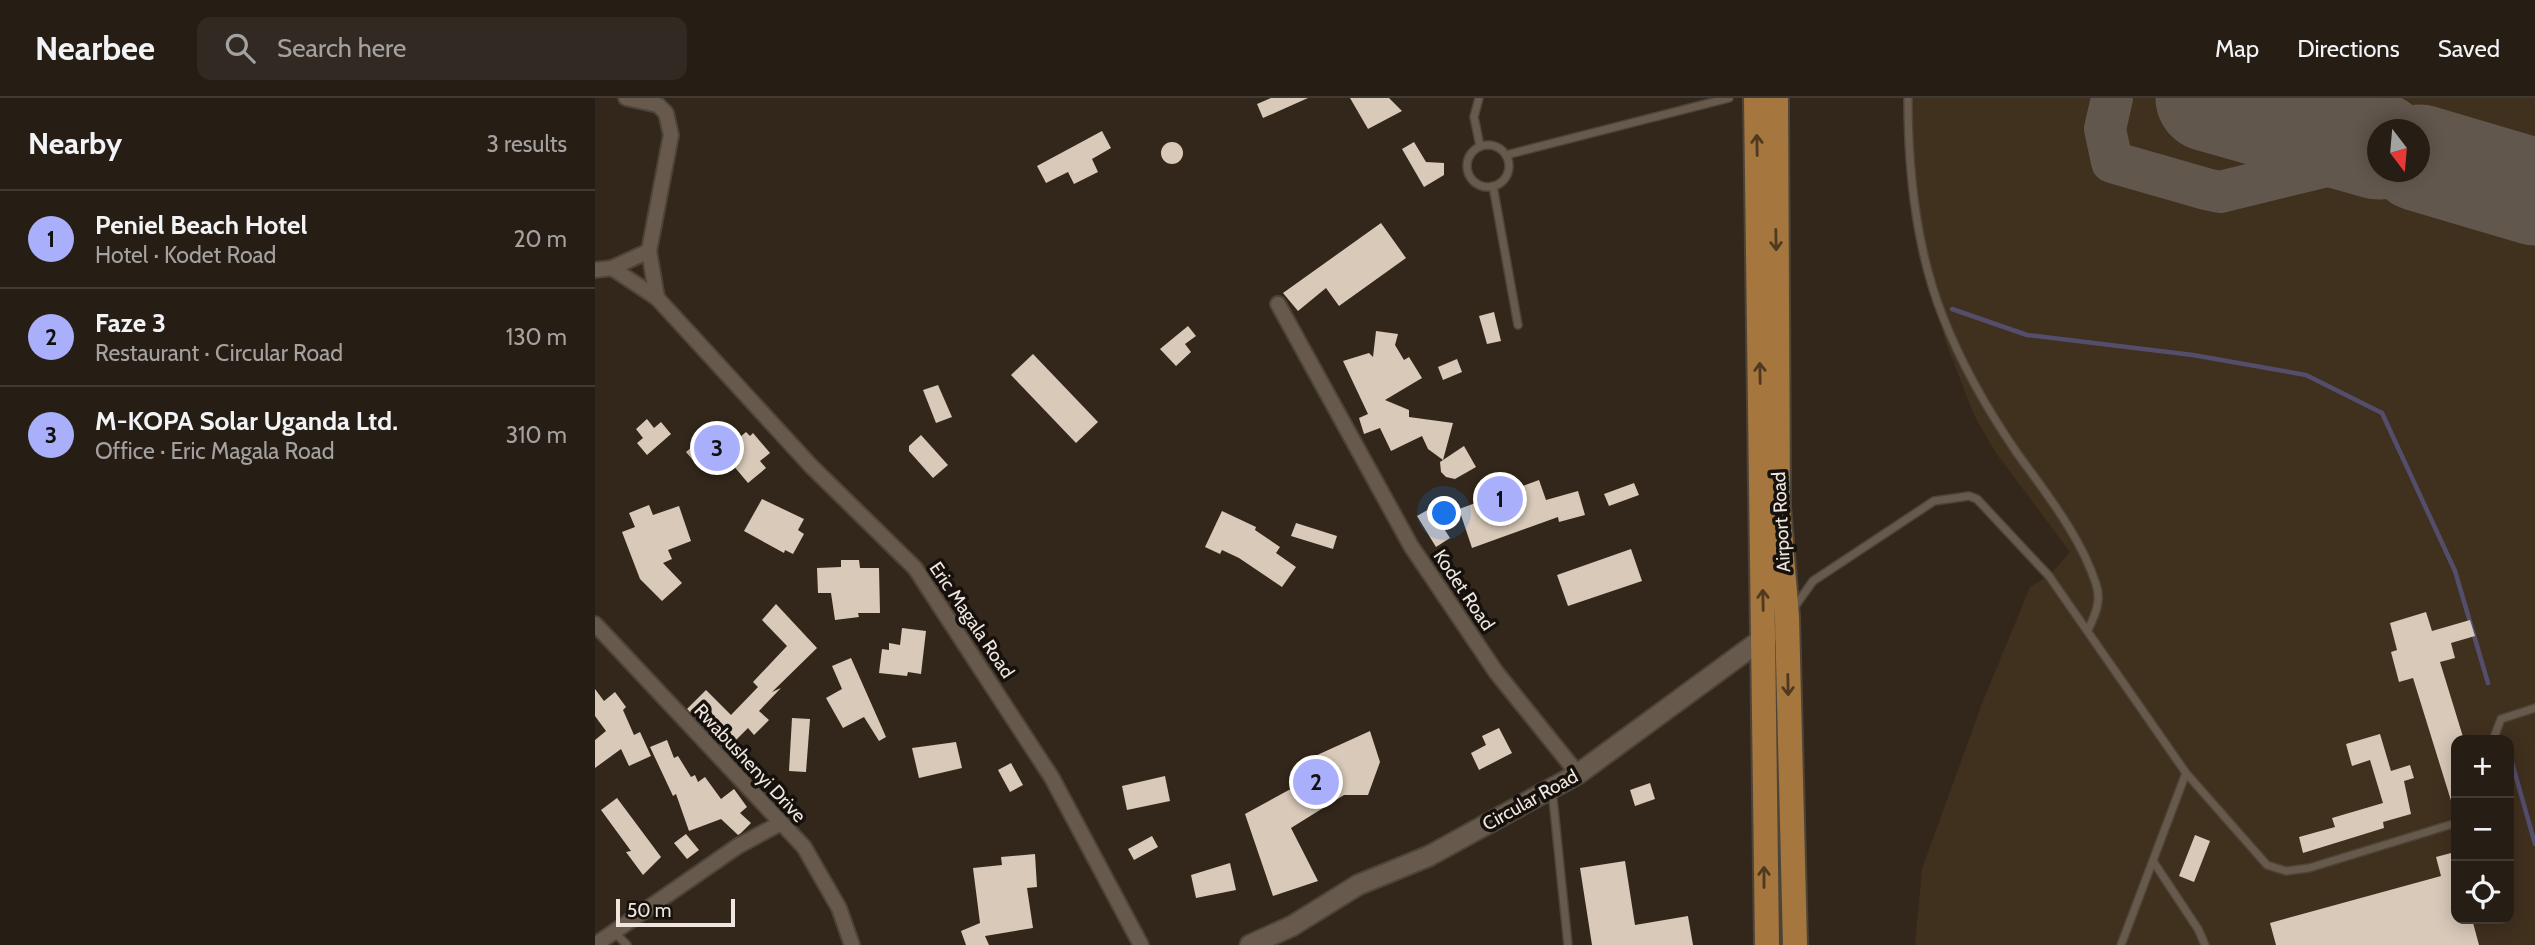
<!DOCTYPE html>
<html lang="en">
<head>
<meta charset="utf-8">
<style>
	:root { --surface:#261d14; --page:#322a22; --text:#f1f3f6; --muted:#a4a2a0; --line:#423b34; --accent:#aaaffb }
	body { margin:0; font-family:Cabin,sans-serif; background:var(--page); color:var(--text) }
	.controls { position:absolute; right:21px; bottom:21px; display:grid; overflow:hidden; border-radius:14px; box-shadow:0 4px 18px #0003 }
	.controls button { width:63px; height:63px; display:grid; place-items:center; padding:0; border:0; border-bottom:2px solid var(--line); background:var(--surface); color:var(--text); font:35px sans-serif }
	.compass { position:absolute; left:1772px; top:21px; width:63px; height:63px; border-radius:50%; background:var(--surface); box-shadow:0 4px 18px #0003; rotate:164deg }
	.scale { position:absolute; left:21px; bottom:18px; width:119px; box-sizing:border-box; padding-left:7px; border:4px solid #efe7df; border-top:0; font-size:19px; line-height:24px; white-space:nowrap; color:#efe7df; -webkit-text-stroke:5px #16110c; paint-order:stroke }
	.you { position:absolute; left:850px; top:416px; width:24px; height:24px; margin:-18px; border:5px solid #fff; border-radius:50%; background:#1a73e8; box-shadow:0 0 0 10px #1a73e833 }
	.badge { display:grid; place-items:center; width:46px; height:46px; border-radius:50%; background:var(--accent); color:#111; font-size:23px; font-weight:700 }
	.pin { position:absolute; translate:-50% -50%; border:4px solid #fff; box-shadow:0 2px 7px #0006 }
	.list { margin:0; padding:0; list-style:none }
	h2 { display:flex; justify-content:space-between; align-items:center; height:91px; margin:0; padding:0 28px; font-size:30px }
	h2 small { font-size:23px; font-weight:400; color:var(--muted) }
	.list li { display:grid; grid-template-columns:46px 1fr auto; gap:21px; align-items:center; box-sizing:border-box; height:98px; padding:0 28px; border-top:2px solid var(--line) }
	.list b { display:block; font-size:26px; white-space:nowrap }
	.list p { margin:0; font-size:23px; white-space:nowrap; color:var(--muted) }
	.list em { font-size:23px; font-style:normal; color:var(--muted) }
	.icon { flex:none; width:38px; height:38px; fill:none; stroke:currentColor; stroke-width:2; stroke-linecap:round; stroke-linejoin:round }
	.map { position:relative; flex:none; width:1940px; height:847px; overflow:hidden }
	header { display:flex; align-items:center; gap:42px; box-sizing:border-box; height:98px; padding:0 35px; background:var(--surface); border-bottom:2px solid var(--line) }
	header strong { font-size:33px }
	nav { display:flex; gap:38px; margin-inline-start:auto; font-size:24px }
	.search { width:490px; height:63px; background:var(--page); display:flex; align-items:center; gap:18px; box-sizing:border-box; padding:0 24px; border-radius:14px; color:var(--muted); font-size:26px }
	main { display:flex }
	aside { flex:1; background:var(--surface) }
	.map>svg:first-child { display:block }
	.built { fill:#40301e; fill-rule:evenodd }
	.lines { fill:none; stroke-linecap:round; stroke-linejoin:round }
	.stream { stroke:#544e6d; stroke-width:4.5 }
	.taxiway { stroke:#62574c; stroke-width:42 }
	.runway { stroke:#62574c; stroke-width:107 }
	.building { fill:#d8c9b9 }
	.lane-casing { stroke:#4d4439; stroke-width:10 }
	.street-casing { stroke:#4d4439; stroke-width:18 }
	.secondary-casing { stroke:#4d4439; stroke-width:23 }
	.highway-casing { stroke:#4d4439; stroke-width:28 }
	.lane { stroke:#675a4c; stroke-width:7 }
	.street { stroke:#675a4c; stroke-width:14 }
	.secondary { stroke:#675a4c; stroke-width:19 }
	.highway { stroke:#a5763e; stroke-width:24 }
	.oneway { stroke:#4f3920 }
	.labels { text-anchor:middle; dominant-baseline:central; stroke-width:7; stroke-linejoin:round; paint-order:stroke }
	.street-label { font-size:19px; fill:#efe7df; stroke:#16110c }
</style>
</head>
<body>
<header>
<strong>Nearbee</strong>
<div class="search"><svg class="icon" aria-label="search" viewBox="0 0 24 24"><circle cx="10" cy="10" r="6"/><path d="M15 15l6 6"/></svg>Search here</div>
<nav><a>Map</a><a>Directions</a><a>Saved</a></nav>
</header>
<main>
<aside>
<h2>Nearby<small>3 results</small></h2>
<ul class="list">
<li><span class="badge">1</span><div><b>Peniel Beach Hotel</b><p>Hotel · Kodet Road</p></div><em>20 m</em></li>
<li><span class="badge">2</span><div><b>Faze 3</b><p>Restaurant · Circular Road</p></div><em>130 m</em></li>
<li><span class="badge">3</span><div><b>M-KOPA Solar Uganda Ltd.</b><p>Office · Eric Magala Road</p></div><em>310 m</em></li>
</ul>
</aside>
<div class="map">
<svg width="1940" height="847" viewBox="0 0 1940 847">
	<rect width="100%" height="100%" fill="#33271b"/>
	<!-- built -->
	<path class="built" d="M1310,0H1940V847H1320L1327,771L1388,603L1435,489L1454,478L1475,454L1401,355L1379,317L1350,242L1328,156L1312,48ZM1783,32H1825V74H1783ZM1861,642H1914V821H1861Z"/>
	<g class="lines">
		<!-- stream -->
		<g class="stream">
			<polyline points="1357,211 1432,237 1598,257 1711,277 1787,315 1860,473 1893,585"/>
			<polyline points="1910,641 1911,642"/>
			<polyline points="1914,654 1940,746"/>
		</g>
		<!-- taxiway -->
		<g class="taxiway">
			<polyline points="1517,0 1510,31 1517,64 1611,91 1625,94 1748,64 1783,59"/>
			<polyline points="1664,0 1677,18"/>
		</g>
		<!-- runway -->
		<g class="runway">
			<polyline points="1614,0 1783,48"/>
			<polyline points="1825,60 1940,94"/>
		</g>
	</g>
	<!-- building -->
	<g class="building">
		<polygon points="676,0 713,0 668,20 662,6"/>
		<polygon points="755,0 794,0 807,13 773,31"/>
		<polygon points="507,33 516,50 497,61 503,74 479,86 473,74 451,85 442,68"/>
		<polygon points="819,44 831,64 849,65 849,77 829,89 807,51"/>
		<circle cx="577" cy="55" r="11"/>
		<polygon points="786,125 811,160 744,208 731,190 703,213 688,195"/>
		<polygon points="899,214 906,243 892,246 884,218"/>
		<polygon points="593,228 601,238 590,246 596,254 581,268 565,251"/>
		<polygon points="781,233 803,236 800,247 809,262 814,259 827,280 790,302 814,312 814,319 858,325 848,362 833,351 827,338 796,353 785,330 769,336 764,320 773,316 748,263 774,255 778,259"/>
		<polygon points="438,256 503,324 481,345 416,277"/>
		<polygon points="862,261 867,274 848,282 843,269"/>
		<polygon points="343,287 357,319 341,325 328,292"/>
		<polygon points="52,321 59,330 66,324 76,336 52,357 42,345 48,340 41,331"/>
		<polygon points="151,334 155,338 158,335 175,355 165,363 171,370 153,385 127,354"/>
		<polygon points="326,337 353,367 338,380 314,353 314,348"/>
		<polygon points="106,341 125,362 114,371 109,364 103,368 91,354"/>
		<polygon points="869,348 881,369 860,381 851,379 846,374 845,364"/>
		<polygon points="944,382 951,402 983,393 990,417 964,424 963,419 877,450 864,411"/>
		<polygon points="1039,385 1044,397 1014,408 1009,396"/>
		<polygon points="167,401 209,421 203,432 209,436 198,456 190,452 189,455 149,433"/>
		<polygon points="54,407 58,417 84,408 96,443 73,452 77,461 68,465 87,485 67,503 45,481 27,434 40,429 34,415"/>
		<polygon points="836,410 855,440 841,449 822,418"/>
		<polygon points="627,413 661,429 660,432 685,449 681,455 701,469 687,489 644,460 627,452 625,456 610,449"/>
		<polygon points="701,425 742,438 738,451 696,438"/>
		<polygon points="1036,451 1047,483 973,508 962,477"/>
		<polygon points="246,462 264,462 265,470 284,470 285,515 263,515 264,519 240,522 236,495 223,495 222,470 246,469"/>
		<polygon points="181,506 222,550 177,594 186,590 164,613 174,622 159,637 153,630 131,652 92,611 111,592 136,617 163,589 158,584 192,548 167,522"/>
		<polygon points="1831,514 1837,533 1875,522 1880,538 1856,545 1860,560 1845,564 1869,642 1861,642 1861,708 1858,709 1818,580 1804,584 1796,554 1802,552 1795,525"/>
		<polygon points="307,530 331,533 326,576 313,574 312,578 284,575 287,551 294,552 294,545 305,547"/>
		<polygon points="256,560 291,639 284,643 269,619 248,630 231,600 247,591 237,568"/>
		<polygon points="0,591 9,603 20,594 31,609 28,612 39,637 45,634 56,658 34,668 26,651 0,670 0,642 11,633 0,618"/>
		<polygon points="197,620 215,621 211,674 194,673"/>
		<polygon points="904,630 917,655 884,672 876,655 891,647 887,638"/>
		<polygon points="775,633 785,664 773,697 749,697 696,730 723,783 678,798 650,716 725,675 720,658"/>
		<polygon points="1785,636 1796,673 1815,667 1819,680 1809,683 1816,716 1788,724 1789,730 1708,755 1704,739 1740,729 1737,720 1788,705 1775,662 1757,668 1751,646"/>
		<polygon points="72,642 79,660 83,658 96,679 100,677 103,684 110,679 126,701 139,691 152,709 145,715 156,725 146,735 143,737 126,721 94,733 81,696 78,698 55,649"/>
		<polygon points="361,644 367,670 324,680 317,650"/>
		<polygon points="416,665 428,687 415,694 403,672"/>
		<polygon points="570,678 575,703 532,712 527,688"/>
		<polygon points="1055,685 1060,701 1040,708 1035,692"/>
		<polygon points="22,700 66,759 48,777 31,754 36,753 6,712"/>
		<polygon points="91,736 104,752 92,761 79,745"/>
		<polygon points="1600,737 1615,743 1599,784 1584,778"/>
		<polygon points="557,738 563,749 539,762 533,751"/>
		<polygon points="1856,755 1861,772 1861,821 1877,821 1884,847 1681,847 1675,825 1846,778 1841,759"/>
		<polygon points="440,756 442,789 432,790 438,830 390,838 394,847 371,847 366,833 385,825 378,770 407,767 406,759"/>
		<polygon points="1030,763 1040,827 1093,818 1098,847 997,847 985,770"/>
		<polygon points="635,765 641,792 601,800 596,777"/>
	</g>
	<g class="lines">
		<defs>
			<g id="lane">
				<polyline points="884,0 879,19 885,48"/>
				<path d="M1313,0C1313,73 1321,151 1348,219C1366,265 1394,314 1422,355C1451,395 1486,439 1501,486C1507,503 1500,517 1493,532"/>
				<circle cx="893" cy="68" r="21"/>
				<polyline points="911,57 1134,0"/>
				<polyline points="898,88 923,227"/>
				<polyline points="1198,511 1218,483 1339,403 1374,398 1382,401 1454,478 1591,675 1672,767 1691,773 1714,770 1861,725"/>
				<polyline points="1898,642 1906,621 1940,610"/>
				<polyline points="957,691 973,847"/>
				<polyline points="1558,763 1603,831 1610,847"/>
				<polyline points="19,834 32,847"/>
				<polyline points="1526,847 1591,675"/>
			</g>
			<g id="street">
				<polyline points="31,0 63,7 71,15 76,37 54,153 62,200"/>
				<polyline points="17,170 54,153"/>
				<polyline points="0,172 17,170 62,200 216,368 320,470 457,680 546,847"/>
				<polyline points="683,206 816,448 901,574 983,676"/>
				<polyline points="0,526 209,749 244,810 257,847"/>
				<polyline points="0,847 143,748 184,726"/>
			</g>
			<polyline id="secondary" points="655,847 697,828 763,787 834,758 983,676 1174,536"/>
			<g id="highway">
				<polyline points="1161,0 1172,847"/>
				<polyline points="1181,0 1183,408 1192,519 1200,847"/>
			</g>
		</defs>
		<!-- lane casing -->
		<use href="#lane" class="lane-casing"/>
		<!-- street casing -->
		<use href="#street" class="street-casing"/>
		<!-- secondary casing -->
		<use href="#secondary" class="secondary-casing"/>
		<!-- highway casing -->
		<use href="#highway" class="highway-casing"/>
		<!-- lane -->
		<use href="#lane" class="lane"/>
		<!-- street -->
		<use href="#street" class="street"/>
		<!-- secondary -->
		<use href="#secondary" class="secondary"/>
		<!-- highway -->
		<use href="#highway" class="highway"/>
	</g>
	<!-- one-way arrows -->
	<defs><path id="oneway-shaft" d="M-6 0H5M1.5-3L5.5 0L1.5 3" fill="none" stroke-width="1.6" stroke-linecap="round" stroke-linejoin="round" transform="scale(1.75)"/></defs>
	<g class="oneway">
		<use href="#oneway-shaft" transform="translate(1162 47) rotate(-91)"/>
		<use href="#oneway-shaft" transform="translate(1181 142) rotate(89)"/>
		<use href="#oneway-shaft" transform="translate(1165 275) rotate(-91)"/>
		<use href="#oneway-shaft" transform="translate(1168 502) rotate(-91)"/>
		<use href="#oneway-shaft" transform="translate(1193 587) rotate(89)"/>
		<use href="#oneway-shaft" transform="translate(1169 779) rotate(-90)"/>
	</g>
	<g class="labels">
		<!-- street labels -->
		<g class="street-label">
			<text transform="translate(1186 424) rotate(-93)">Airport Road</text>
			<text transform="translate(869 492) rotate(56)">Kodet Road</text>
			<text transform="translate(377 522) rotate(56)">Eric Magala Road</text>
			<text transform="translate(155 665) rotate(47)">Rwabushenyi Drive</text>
			<text transform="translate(935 702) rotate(-29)">Circular Road</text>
		</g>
	</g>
</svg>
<div class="controls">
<button>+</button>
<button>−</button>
<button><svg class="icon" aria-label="locate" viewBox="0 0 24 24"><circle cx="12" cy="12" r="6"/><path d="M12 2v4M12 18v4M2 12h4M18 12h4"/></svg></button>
</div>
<svg class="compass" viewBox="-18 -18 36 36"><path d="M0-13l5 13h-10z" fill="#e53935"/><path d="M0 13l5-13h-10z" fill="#a4a2a0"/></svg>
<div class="scale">50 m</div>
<div class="you"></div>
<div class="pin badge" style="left:905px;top:401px">1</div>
<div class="pin badge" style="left:721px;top:684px">2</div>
<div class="pin badge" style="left:122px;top:350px">3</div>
</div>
</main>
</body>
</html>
